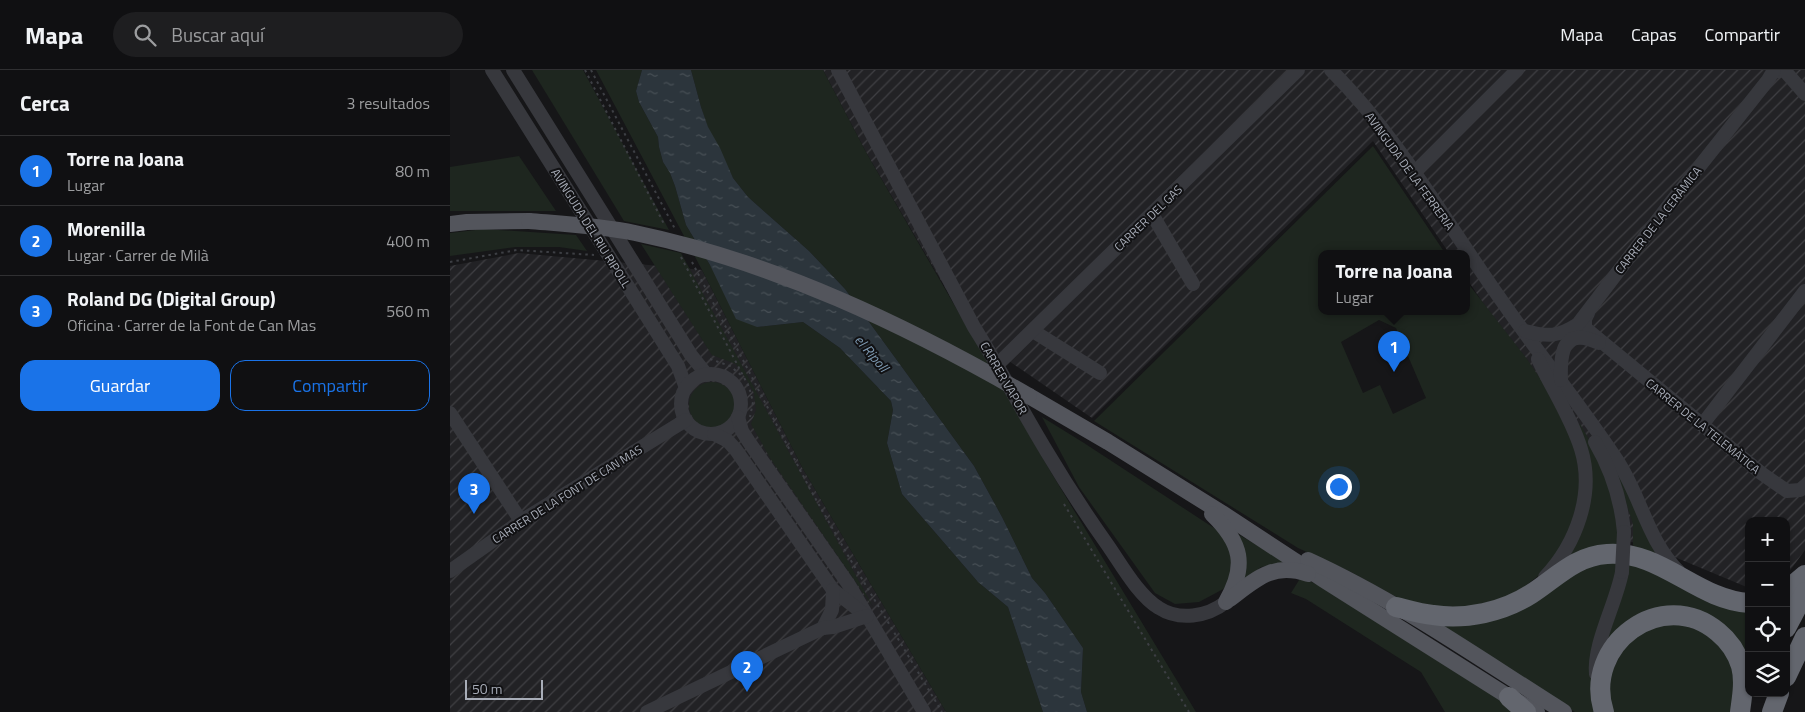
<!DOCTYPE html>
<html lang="es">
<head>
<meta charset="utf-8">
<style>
	:root { --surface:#101012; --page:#1e1e20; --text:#f1f3f6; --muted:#9c9d9f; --line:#303032; --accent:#1a73e8 }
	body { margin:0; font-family:"Titillium Web",sans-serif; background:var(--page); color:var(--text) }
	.controls { position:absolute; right:15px; bottom:15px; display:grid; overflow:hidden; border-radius:10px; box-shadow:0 1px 4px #0004 }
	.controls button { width:45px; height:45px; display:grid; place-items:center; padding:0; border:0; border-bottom:1px solid var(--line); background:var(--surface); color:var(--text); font:25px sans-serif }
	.scale { position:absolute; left:15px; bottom:12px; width:78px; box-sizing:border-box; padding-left:5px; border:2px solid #a8adb8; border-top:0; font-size:14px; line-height:18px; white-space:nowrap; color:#a8adb8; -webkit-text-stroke:4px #111113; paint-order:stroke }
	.you { position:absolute; left:888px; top:416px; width:18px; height:18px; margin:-12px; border:4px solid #fff; border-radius:50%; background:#1a73e8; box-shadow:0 0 0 8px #1a73e833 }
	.badge { display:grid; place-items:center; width:32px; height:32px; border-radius:50%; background:var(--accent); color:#fff; font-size:16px; font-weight:700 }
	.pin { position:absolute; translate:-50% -41px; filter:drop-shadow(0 1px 2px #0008) }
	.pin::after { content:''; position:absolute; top:26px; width:18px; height:15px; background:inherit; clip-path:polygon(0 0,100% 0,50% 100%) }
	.popup { position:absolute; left:868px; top:180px; width:152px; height:65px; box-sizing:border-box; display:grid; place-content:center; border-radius:10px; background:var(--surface); filter:drop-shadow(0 1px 4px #0005); font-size:16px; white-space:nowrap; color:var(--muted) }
	.popup b { font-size:19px; color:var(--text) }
	.popup::after { content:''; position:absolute; left:50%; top:100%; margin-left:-10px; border:10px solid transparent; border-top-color:var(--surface) }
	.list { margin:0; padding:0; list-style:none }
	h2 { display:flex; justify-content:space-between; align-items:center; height:65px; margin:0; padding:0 20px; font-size:21px }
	h2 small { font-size:16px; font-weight:400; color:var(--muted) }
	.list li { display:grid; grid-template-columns:32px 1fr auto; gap:15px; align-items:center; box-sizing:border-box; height:70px; padding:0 20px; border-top:1px solid var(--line) }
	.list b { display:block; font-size:19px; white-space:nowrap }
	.list p { margin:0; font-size:16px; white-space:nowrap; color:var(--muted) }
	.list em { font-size:16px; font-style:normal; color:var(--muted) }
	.actions { display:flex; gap:10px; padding:15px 20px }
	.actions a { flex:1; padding:11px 0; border:1px solid var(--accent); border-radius:15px; text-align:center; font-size:18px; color:var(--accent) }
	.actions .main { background:var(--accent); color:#fff }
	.icon { flex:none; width:28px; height:28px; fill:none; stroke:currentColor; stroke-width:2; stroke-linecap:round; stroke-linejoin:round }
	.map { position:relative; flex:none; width:1355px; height:642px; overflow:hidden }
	header { display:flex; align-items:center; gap:30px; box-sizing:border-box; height:70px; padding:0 25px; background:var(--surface); border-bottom:1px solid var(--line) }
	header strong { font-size:24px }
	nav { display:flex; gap:28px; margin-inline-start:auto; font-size:18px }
	.search { width:350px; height:45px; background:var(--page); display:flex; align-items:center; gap:12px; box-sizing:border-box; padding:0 18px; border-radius:28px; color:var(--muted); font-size:19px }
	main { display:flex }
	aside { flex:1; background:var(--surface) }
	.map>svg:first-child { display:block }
	.industrial { fill:url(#industrial-furrows) }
	.green { fill:#1e261f; fill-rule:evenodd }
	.water { fill:url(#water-ripples) }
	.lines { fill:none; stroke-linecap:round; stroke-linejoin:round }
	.path { stroke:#3d3f44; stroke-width:2; stroke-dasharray:2.5 4; stroke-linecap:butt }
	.minor { stroke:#37383d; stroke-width:14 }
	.major { stroke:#53555c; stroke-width:16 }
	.highway { stroke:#63666e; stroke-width:20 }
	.minor-bridge { stroke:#37383d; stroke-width:14 }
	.major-bridge { stroke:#53555c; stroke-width:16 }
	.labels { text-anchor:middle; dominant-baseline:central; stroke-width:4; stroke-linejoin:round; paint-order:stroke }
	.street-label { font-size:12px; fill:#a8adb8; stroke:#111113 }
	.water-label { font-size:14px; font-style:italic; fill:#7f9bb3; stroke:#111113 }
</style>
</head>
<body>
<header>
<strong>Mapa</strong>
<div class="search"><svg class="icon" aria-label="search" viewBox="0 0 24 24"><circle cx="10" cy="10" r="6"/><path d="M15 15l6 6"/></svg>Buscar aquí</div>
<nav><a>Mapa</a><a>Capas</a><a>Compartir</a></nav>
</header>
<main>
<aside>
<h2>Cerca<small>3 resultados</small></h2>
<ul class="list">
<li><span class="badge">1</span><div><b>Torre na Joana</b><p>Lugar</p></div><em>80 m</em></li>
<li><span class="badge">2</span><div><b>Morenilla</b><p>Lugar · Carrer de Milà</p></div><em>400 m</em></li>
<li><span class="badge">3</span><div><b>Roland DG (Digital Group)</b><p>Oficina · Carrer de la Font de Can Mas</p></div><em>560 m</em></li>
</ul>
<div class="actions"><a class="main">Guardar</a><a>Compartir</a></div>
</aside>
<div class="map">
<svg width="1355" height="642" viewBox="0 0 1355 642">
	<defs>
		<pattern id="industrial-furrows" width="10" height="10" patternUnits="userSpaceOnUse" patternTransform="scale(1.25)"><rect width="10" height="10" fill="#222225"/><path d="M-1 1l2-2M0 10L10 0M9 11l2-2" fill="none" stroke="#3f3f43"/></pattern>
		<pattern id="water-ripples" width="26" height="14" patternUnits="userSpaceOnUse" patternTransform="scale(1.25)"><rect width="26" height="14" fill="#2c353c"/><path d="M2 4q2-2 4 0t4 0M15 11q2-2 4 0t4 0" fill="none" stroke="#485056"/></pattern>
	</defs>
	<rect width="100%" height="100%" fill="#161618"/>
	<!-- industrial -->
	<g class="industrial">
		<polygon points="373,0 1355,0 1355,480 1336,506 1336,451 1299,451 1299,518 1191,473 1113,466 1065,281 1017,209 1016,183 999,183 923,71 642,348 524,267 417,84"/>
		<polygon points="69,183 252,200 353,399 496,642 0,642 0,196"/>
	</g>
	<!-- green -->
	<g class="green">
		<polygon points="82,0 133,0 219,160 174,151"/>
		<polygon points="146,0 192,0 186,21 189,32 208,67 209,77 213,92 220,103 225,116 236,155 260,195 307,257 353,252 390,278 441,331 443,340 437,373 452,424 528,512 558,537 593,642 496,642 353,399 252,200"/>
		<polygon points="241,0 373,0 417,84 602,404 746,642 637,642 631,622 633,578 595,523 582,508 552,447 524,396 395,219 359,181 298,127 283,108 258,58 251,37"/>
		<path d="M923,76L995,183H872V241H1016L1017,212L1077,289L1105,331L1127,380L1130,418L1128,433L1115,472L1092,503L1074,517L1058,527L1002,541L948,528L901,502L848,478L644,351ZM929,250L946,258L976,328L943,344L930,315L913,323L891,272Z"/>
		<polygon points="69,86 106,141 0,141 0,97"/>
		<polygon points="34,159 126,165 137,181 109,177 66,177 0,186 0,163"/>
		<polygon points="191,174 231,183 423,537 320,388 301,354 306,340 304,323 297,310 286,294 262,285"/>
		<circle cx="262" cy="335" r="23"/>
		<polygon points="592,347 634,373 767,460 780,472 783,490 779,516 749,532 725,534 705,523 629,417"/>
		<polygon points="1130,354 1154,395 1169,450 1167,479 1117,487 1131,460 1128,356"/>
		<polygon points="1163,393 1175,411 1189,449 1208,488 1183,480 1183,454"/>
		<polygon points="786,463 837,493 811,497 795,511"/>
		<polygon points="1167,488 1166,511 1161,532 1150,642 1125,642 991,556 1122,500"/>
		<polygon points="1179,490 1299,538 1299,613 1249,546 1155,571"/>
		<polygon points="851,507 868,515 1069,642 995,642 971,602 856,529 841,523"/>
		<polygon points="1223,552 1266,566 1286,603 1282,642 1159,642 1155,615 1180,566"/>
	</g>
	<!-- water -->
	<polygon class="water" points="192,0 241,0 251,37 258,57 270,78 283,108 298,127 359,181 395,219 524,396 552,447 582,508 595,523 633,578 631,622 637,642 593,642 558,537 528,512 452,424 437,373 443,340 441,331 390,278 353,252 307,257 286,249 260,195 236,155 225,116 220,103 213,92 209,77 208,67 189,32 186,21"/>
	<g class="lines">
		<!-- path -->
		<g class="path">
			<polyline points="135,0 215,156"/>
			<polyline points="141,0 225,159"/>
			<polyline points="231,187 299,317 303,332 300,347"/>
			<polyline points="0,192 67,180 144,185"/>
			<polyline points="242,192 360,419 400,489 492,642"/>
			<polyline points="260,289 280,296 291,305"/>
			<polyline points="614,434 739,642"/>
		</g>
		<!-- minor -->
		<g class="minor">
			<polyline points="42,0 228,296 236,318"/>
			<polyline points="63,0 241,285 257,305"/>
			<path d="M388,0L524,257C550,298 572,341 597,382C616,414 637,446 659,477C672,496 689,526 709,538C729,551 757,547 776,532"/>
			<path d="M881,0C950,69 998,156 1054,234C1091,287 1132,337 1167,390C1192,428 1196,468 1229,502"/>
			<polyline points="1323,2 1334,0 1355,24"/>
			<polyline points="965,102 1067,0"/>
			<polyline points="702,144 743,214"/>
			<polyline points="1138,243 1135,249 1135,258 1311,403 1337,421 1350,420 1355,416"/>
			<polyline points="583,261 650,303"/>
			<path d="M1075,261C1098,267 1108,267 1128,254L1222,131L1318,10L1324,0"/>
			<path d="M1088,289C1102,319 1121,347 1131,379C1145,424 1126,474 1095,507"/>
			<polyline points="548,294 848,0"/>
			<circle cx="261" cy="334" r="30"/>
			<path d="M1111,310C1110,282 1113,256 1149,273"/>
			<polyline points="0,343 71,451"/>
			<polyline points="288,347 292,361 299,372 399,515 474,642"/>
			<polyline points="1252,355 1355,221"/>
			<polyline points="264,364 278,371 286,380 383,520 414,544"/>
			<path d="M1145,372C1162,401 1171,429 1174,462"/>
			<polyline points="0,501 71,451 236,350"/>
			<polyline points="373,558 382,540 383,520"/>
			<path d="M1146,604C1143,574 1166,534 1172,502"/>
			<polyline points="197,642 373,558 383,557 417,546"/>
		</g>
		<!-- major -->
		<g class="major">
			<polyline points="0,154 17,152 79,151"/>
			<polyline points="579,326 658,372 772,443 874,510 1059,627 1087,642"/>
			<path d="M762,444C792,473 797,496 776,532"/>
			<path d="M858,490C948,531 1030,589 1114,642"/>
			<path d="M780,529C806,509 823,492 858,504"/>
		</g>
		<!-- highway -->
		<g class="highway">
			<polyline points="1336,521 1355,505"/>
			<path d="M946,537C958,540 971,544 983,545C1016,550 1053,542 1081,524C1106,508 1125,486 1157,484C1211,480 1247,530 1299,533"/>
			<polyline points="1336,558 1355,522"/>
			<polyline points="1336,607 1355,567"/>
			<polyline points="1059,627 1076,642"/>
			<path d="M1154,642C1132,575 1212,515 1268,562C1279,571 1287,583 1291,596C1295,611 1292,627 1290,642"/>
			<polyline points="1322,642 1329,623"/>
		</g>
		<!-- minor-bridge -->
		<polyline class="minor-bridge" points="1172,502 1174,462"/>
		<!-- major-bridge -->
		<path class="major-bridge" d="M79,151C115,154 150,156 185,163C324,192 456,255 579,326"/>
	</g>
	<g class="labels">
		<!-- street labels -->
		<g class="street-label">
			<text transform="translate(960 101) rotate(54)">AVINGUDA DE LA FERRERIA</text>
			<text transform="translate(698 148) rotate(-44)">CARRER DEL GAS</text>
			<text transform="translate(1208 150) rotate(-52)">CARRER DE LA CERÀMICA</text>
			<text transform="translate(141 158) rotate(58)">AVINGUDA DEL RIU RIPOLL</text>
			<text transform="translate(554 308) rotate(60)">CARRER VAPOR</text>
			<text transform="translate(1253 356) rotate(39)">CARRER DE LA TELEMÀTICA</text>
			<text transform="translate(117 424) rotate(-32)">CARRER DE LA FONT DE CAN MAS</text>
		</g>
		<!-- water labels -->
		<g class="water-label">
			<text transform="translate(422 283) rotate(49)">el Ripoll</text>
		</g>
	</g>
</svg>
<div class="controls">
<button>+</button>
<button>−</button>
<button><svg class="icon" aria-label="locate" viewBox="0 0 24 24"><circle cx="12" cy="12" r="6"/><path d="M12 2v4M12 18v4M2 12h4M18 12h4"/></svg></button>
<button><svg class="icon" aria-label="layers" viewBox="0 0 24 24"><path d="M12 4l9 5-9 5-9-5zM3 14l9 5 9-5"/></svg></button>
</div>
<div class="scale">50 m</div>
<div class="you"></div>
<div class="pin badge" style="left:944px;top:302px">1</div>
<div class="popup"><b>Torre na Joana</b>Lugar</div>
<div class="pin badge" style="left:297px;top:622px">2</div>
<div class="pin badge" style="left:24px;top:444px">3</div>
</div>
</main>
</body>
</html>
